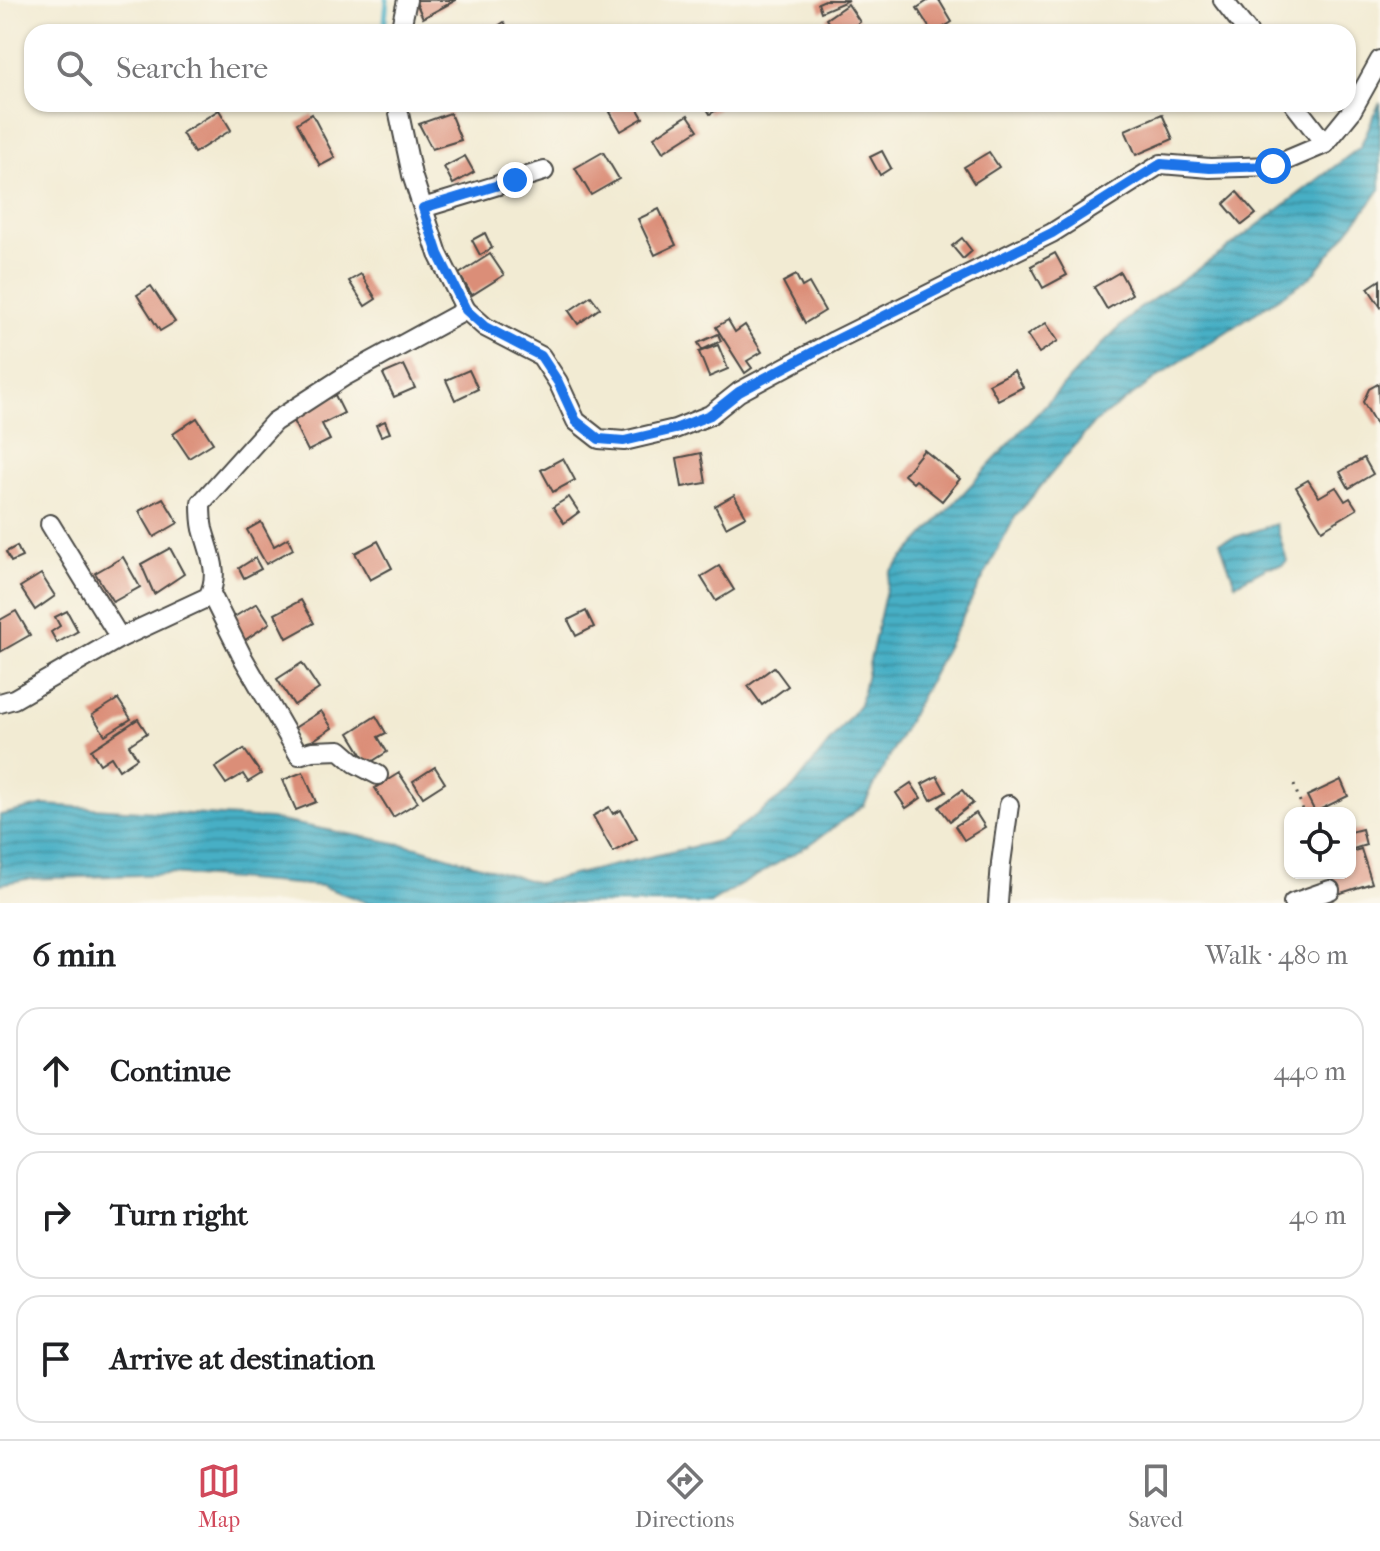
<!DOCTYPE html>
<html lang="en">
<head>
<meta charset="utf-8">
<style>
	:root { --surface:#fff; --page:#f2f2f2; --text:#202124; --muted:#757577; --line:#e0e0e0; --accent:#d1495b }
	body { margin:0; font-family:"IM FELL French Canon",serif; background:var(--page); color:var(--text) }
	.controls { position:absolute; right:24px; bottom:24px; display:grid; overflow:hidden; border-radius:16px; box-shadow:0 2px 6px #0004 }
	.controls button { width:72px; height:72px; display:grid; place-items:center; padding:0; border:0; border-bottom:2px solid var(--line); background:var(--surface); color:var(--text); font:40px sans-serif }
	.stop { position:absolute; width:24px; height:24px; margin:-18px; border:6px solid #1a73e8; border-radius:50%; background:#fff }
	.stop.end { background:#1a73e8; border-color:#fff; box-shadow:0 2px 8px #0008 }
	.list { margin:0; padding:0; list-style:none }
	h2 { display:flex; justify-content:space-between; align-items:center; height:104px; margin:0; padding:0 32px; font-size:34px }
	h2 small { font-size:26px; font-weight:400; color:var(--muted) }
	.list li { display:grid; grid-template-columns:52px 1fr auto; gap:24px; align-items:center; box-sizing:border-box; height:128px; margin:0 16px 16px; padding:0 16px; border:2px solid var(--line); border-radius:24px }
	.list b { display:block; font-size:30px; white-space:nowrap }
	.list em { font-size:26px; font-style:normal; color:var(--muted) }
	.icon { flex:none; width:44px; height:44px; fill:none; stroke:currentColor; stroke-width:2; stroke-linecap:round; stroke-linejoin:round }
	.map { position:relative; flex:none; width:1380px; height:903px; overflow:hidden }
	.search { position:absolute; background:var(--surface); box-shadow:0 2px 6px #0004; left:24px; right:24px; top:24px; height:88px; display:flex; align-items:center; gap:20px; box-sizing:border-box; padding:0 28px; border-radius:24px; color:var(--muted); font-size:30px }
	.sheet { height:536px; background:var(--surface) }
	nav { display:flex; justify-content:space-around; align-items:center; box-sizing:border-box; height:112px; border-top:2px solid var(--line); background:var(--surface); font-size:22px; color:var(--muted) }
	nav a { display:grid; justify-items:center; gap:4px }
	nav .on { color:var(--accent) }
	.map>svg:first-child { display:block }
	.water { fill:url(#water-rules); stroke:#386d78; stroke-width:2 }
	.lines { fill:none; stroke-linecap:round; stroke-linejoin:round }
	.stream { stroke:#46afc5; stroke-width:5 }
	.building { fill:#db8e78 }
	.street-casing { stroke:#494844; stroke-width:22 }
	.path { stroke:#494844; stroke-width:3; stroke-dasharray:2 6; stroke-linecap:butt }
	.street { stroke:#fff; stroke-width:18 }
	.route { stroke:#1a73e8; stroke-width:10 }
</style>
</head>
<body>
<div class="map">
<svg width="1380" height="903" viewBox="0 0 1380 903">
	<defs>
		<pattern id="water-rules" width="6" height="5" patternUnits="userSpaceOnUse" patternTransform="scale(2)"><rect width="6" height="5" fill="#46afc5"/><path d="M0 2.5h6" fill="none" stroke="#3b8fa0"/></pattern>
	</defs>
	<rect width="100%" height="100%" fill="#fbf7ec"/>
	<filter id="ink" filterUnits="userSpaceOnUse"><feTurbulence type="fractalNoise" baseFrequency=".0125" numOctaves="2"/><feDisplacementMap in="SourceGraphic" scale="16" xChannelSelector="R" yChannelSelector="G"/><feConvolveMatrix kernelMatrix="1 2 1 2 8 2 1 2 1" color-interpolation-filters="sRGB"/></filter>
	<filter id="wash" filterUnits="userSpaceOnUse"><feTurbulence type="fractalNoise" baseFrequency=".006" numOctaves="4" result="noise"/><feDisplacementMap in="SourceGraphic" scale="32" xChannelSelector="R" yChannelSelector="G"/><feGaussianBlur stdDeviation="1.8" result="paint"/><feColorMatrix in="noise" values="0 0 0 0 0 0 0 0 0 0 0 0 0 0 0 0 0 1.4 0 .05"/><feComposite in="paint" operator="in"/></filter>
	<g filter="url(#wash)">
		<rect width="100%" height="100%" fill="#f2ebd3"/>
		<!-- water -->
		<g class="water">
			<polygon points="1380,102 1380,189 1372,201 1312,276 1175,365 1094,423 1015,517 864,805 812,843 710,903 368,903 321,886 170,874 27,879 0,884 0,815 44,805 270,819 417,847 538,883 722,840 792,789 860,704 890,572 1101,345 1136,311 1224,251 1360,147"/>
			<polygon points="1276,524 1287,561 1282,565 1267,567 1235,584 1220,542"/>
		</g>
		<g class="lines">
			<!-- stream -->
			<polyline class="stream" points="384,32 387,0"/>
		</g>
		<g id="blocks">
			<!-- building -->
			<g class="building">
				<polygon points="415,0 456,0 423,18"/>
				<polygon points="825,0 849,0 821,12 818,3"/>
				<polygon points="929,0 939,0 952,22 936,32 932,32 917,8"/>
				<polygon points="848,4 860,22 845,32 835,32 826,19"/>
				<polygon points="504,22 511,32 489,32"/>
				<polygon points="624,104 635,104 643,118 621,131 610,112"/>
				<polygon points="704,104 727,104 710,114"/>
				<polygon points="219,110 231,130 194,153 182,133"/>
				<polygon points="450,113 461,140 432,149 419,124"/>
				<polygon points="312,114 335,158 320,166 297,123"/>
				<polygon points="1162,114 1173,139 1136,155 1125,130"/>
				<polygon points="688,115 698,130 663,152 654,137"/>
				<polygon points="882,151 891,168 880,175 870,157"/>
				<polygon points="603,152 619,179 591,195 575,168"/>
				<polygon points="989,152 999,167 974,183 964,167"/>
				<polygon points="465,156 474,172 453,184 444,167"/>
				<polygon points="1237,192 1256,214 1242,225 1224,204"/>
				<polygon points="659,209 676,245 655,255 638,219"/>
				<polygon points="485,233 492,248 480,255 472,240"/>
				<polygon points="962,238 972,251 963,259 952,246"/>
				<polygon points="1055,253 1067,275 1043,288 1031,266"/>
				<polygon points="490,254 504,275 472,295 459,274"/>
				<polygon points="1120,272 1132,294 1107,309 1094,287"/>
				<polygon points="361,274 376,299 365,306 349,281"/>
				<polygon points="796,275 802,287 809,283 825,311 805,323 783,282"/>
				<polygon points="1380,280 1380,306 1368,288"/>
				<polygon points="151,286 175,322 160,331 137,295"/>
				<polygon points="591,296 600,308 578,324 569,311"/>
				<polygon points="728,320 735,332 745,325 762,352 747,361 752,368 745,373 716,327"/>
				<polygon points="1046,323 1058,341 1039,353 1027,335"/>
				<polygon points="718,334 721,341 702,350 698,343"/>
				<polygon points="718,345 728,369 709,377 699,352"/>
				<polygon points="404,365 415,388 394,397 383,374"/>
				<polygon points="469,370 478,389 455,400 446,380"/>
				<polygon points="1014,371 1023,387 998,400 989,384"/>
				<polygon points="1378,384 1380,424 1377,426 1363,402 1369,389"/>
				<polygon points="335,395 344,413 322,424 330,440 308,451 291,417"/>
				<polygon points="197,418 213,443 189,458 173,434"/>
				<polygon points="385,421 390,433 381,436 376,425"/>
				<polygon points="924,450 960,479 942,501 916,480 913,483 904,475"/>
				<polygon points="701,453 706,483 682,487 677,458"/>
				<polygon points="563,458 575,480 553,492 541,470"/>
				<polygon points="1364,458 1373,474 1349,488 1340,472"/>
				<polygon points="1308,480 1319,497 1336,487 1345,501 1350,498 1357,509 1322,530 1296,487"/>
				<polygon points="734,495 746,516 726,527 715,506"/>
				<polygon points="569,497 579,512 564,523 553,507"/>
				<polygon points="163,498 178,523 154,537 139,511"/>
				<polygon points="261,522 274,546 288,538 293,549 266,564 247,530"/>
				<polygon points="378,541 392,568 370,580 355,553"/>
				<polygon points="17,546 22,557 11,562 6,552"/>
				<polygon points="170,548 184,574 154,594 141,564"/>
				<polygon points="123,557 140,587 113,602 95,573"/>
				<polygon points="255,558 261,569 244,578 239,568"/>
				<polygon points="719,566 734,590 716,601 701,577"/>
				<polygon points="41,574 55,596 35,610 20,587"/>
				<polygon points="301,600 314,623 287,638 275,614"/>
				<polygon points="257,603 270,623 245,640 231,619"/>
				<polygon points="16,611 30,635 0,652 0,620"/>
				<polygon points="67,611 78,631 57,643 51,632 60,626 55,617"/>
				<polygon points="586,611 594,627 576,636 568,620"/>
				<polygon points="302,663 319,689 294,705 277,679"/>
				<polygon points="774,667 788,686 762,705 748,686"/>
				<polygon points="118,699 131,719 105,735 92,715"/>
				<polygon points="321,711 332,728 304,746 293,729"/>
				<polygon points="376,716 386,733 378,737 387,752 368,764 349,733"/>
				<polygon points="138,719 147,733 129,745 137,758 119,770 111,757 100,764 91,750"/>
				<polygon points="244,749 261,774 248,782 243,774 226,784 215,768"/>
				<polygon points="435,767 445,783 423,797 413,781"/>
				<polygon points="303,772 316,802 296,810 283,780"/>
				<polygon points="399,773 418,802 393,817 375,788"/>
				<polygon points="937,776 946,792 931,800 922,784"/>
				<polygon points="1341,780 1348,796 1315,812 1307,796"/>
				<polygon points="911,783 921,798 906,808 896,793"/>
				<polygon points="962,790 973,803 950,821 939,807"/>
				<polygon points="609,807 613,814 621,810 637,839 613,852 593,816"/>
				<polygon points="976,813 985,827 964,840 955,826"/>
				<polygon points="1362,829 1366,845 1350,850 1350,832"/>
				<polygon points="1361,849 1372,883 1338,894 1331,873 1350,873 1350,852"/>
			</g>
		</g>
	</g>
	<g filter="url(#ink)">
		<use href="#blocks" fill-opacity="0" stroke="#494844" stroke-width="2"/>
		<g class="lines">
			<defs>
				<g id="street">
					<polyline points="1223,0 1248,32"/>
					<polyline points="400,32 407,0"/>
					<polyline points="1294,104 1325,144"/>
					<polyline points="423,208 544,171"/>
					<polyline points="466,310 485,327 541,356 558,382 576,421 599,439 624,441 675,429 710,415 739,392 834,341 1052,233 1161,164 1210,168 1273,166 1325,144 1351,112 1380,60"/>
					<polyline points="50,524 120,638"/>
					<polyline points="211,594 243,658 299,755 312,751 340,750 355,763 378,775"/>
					<path d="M0,703L14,699L120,638L208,597C221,574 209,552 203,529C201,520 201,511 201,503L274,422L345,376L466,310L438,254L412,175L397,104"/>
					<polyline points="998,903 1001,863 1009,805"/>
					<polyline points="1293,903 1330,890"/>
				</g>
			</defs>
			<!-- street casing -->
			<use href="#street" class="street-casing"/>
			<!-- path -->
			<polyline class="path" points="1294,785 1304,813"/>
			<!-- street -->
			<use href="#street" class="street"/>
		</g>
	</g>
	<g class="lines" filter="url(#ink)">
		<!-- route -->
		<polyline class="route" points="515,180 423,208 438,254 466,310 485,327 541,356 558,382 576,421 599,439 624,441 675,429 710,415 739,392 834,341 1052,233 1161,164 1210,168 1273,166"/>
	</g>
</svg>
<div class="controls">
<button><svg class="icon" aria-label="locate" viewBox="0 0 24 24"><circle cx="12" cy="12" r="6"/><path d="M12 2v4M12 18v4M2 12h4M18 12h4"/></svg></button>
</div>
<div class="stop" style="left:1273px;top:166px"></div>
<div class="stop end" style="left:515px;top:180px"></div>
<div class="search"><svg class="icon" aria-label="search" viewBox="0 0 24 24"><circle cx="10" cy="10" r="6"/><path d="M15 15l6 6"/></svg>Search here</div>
</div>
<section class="sheet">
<h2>6 min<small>Walk · 480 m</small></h2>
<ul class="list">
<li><svg class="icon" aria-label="ahead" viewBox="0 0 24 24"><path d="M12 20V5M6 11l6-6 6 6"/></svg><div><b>Continue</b></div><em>440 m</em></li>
<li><svg class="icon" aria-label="right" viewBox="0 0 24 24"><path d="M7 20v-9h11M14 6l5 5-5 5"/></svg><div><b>Turn right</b></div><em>40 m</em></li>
<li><svg class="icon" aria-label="arrive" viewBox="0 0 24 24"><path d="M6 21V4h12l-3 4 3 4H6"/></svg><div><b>Arrive at destination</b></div></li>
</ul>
</section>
<nav>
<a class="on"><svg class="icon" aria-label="map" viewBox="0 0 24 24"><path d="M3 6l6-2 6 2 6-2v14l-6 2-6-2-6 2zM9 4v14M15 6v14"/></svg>Map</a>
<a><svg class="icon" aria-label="directions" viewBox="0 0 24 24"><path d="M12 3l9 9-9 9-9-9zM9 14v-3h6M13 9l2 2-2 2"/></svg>Directions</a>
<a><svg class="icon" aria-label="saved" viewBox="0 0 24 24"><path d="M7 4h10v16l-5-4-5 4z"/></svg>Saved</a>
</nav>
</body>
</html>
